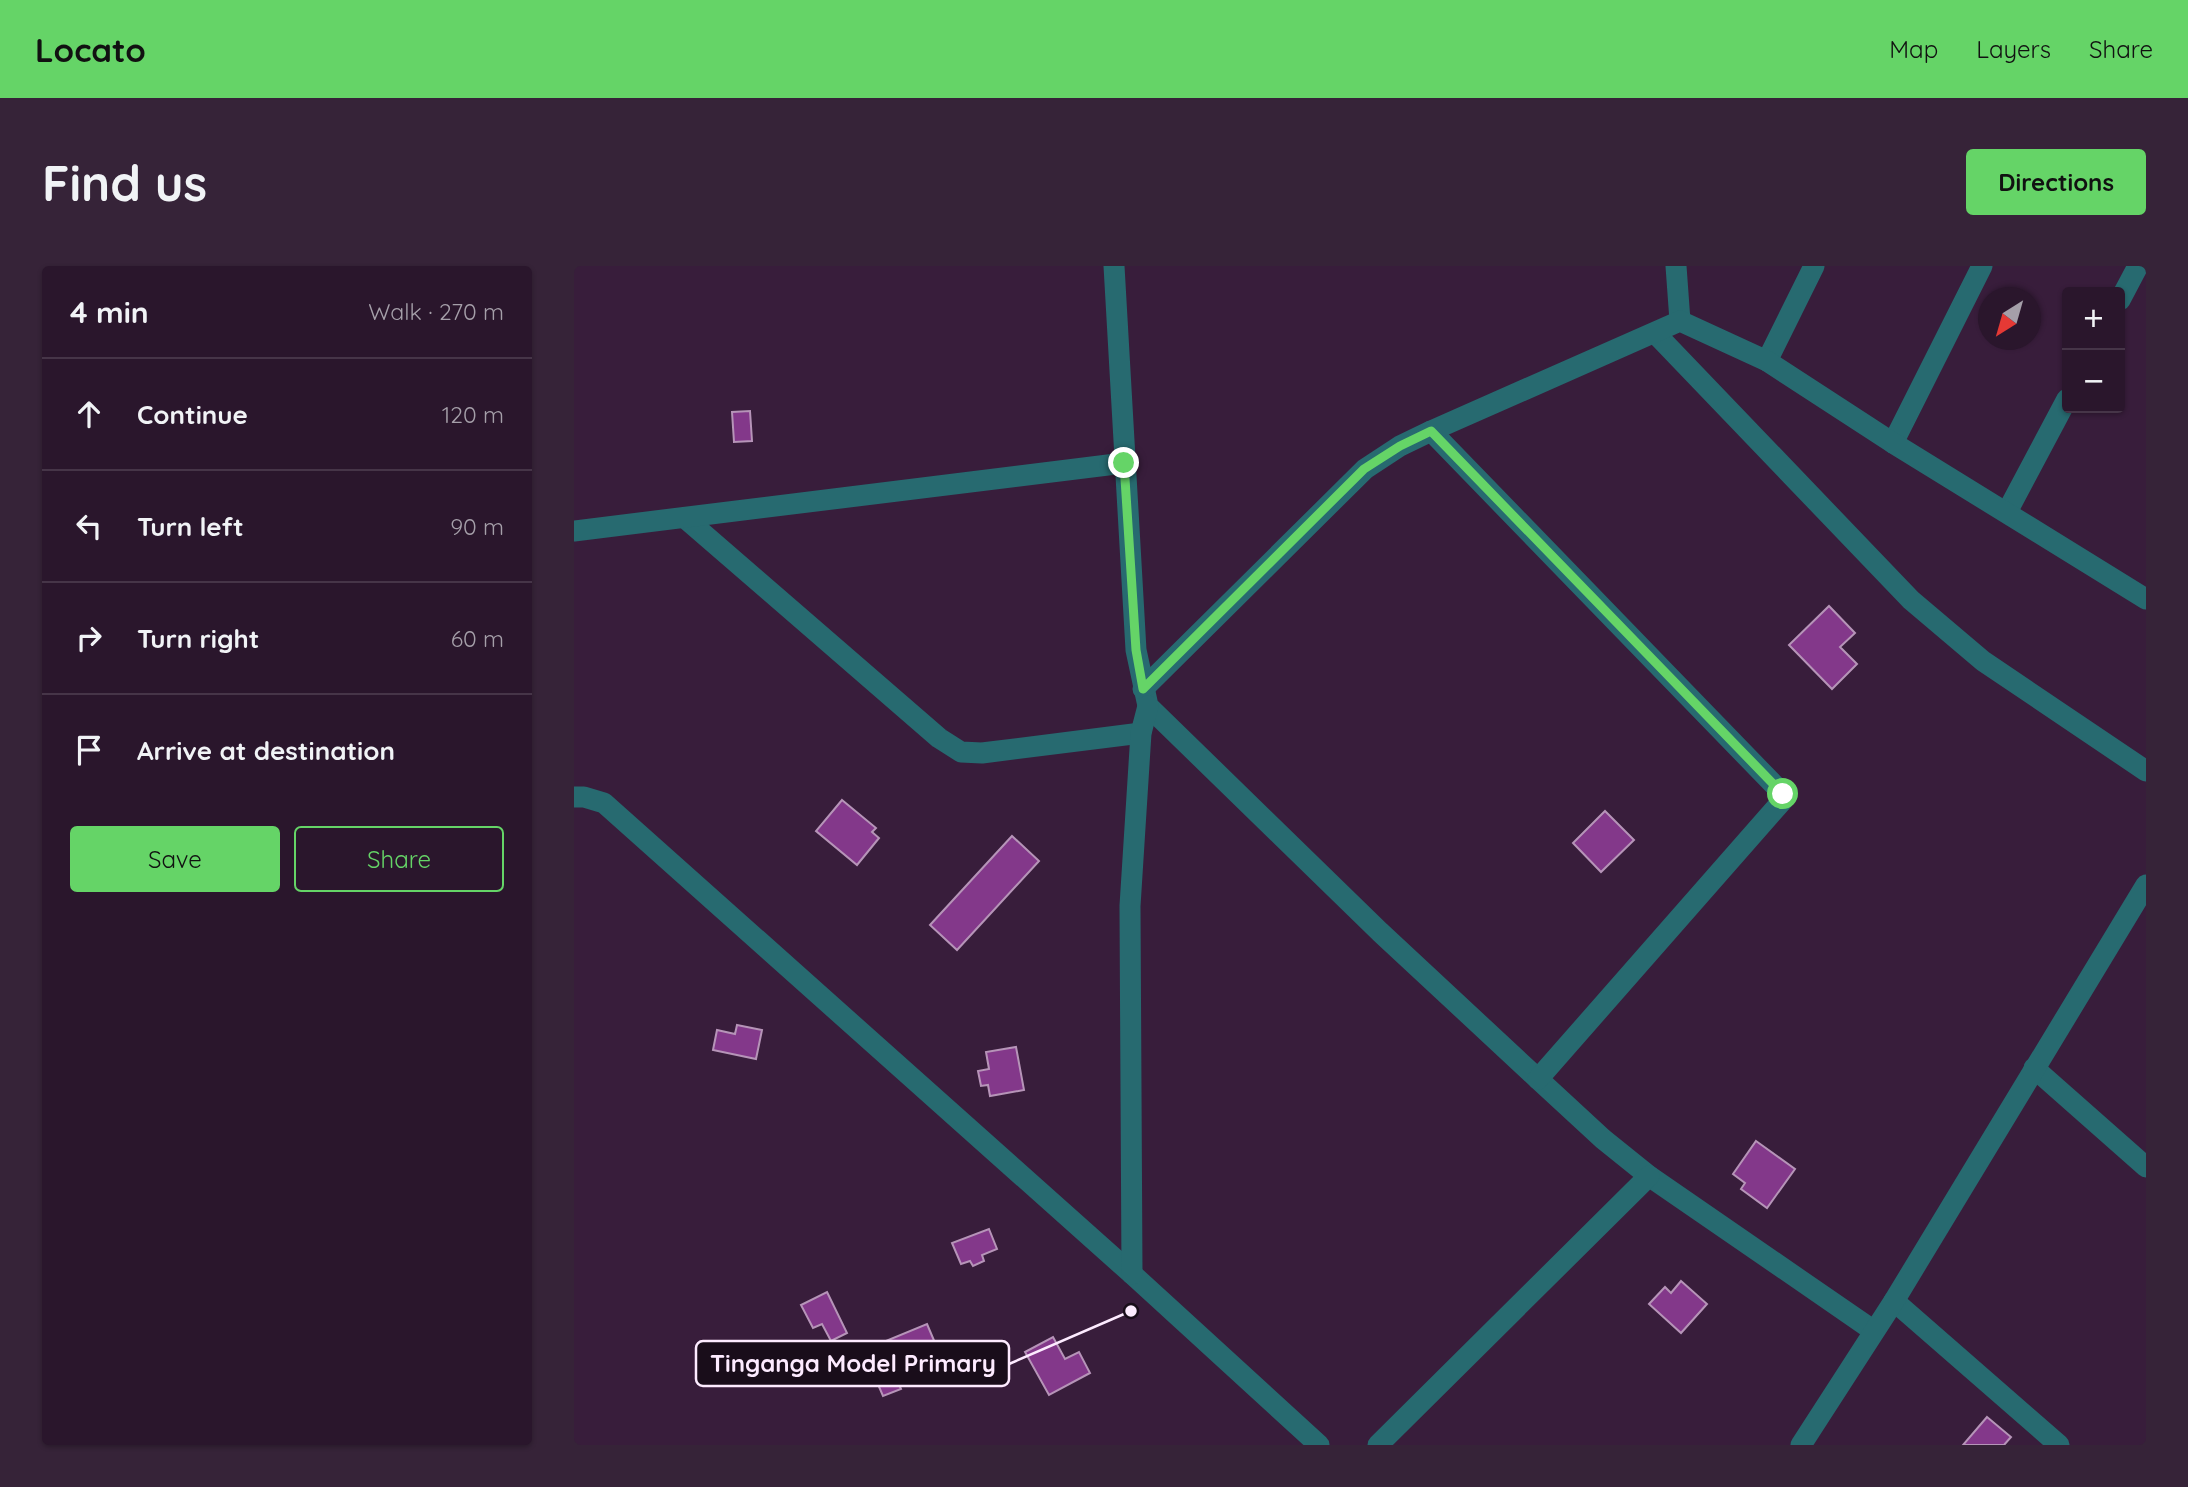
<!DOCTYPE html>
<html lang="en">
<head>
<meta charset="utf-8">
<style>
	:root { --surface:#2a162c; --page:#362338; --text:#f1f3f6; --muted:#a59fa9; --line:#463548; --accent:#65d467 }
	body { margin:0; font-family:Quicksand,sans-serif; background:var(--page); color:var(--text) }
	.controls { position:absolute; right:21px; top:21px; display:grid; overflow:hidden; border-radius:7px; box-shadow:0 2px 5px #0004 }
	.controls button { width:63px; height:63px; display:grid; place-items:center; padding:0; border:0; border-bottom:2px solid var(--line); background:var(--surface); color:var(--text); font:35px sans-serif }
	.compass { position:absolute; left:1404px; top:21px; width:63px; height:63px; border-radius:50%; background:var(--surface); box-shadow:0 2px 5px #0004; rotate:217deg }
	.stop { position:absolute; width:21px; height:21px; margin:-16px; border:5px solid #65d467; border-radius:50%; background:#fff }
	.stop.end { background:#65d467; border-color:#fff; box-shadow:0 2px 7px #0008 }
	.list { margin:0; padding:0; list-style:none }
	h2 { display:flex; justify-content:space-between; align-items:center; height:91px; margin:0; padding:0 28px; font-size:30px }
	h2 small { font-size:23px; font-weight:400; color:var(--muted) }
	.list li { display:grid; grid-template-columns:46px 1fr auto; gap:21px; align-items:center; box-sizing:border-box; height:112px; padding:0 28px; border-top:2px solid var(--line) }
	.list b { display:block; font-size:26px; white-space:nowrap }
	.list em { font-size:23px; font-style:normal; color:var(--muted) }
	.actions { display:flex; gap:14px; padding:21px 28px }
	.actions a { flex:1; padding:16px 0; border:2px solid var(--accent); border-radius:7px; text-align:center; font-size:24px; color:var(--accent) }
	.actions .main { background:var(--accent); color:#111 }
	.icon { flex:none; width:38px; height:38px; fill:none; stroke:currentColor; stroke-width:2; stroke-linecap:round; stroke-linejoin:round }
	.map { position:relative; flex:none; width:1572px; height:1179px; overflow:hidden; border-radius:7px }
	header { display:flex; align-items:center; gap:42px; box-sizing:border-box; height:98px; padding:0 35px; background:var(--accent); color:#111 }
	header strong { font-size:33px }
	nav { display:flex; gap:38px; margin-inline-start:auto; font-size:24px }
	.intro { display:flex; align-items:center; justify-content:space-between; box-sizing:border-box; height:168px; padding:0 42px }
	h1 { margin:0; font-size:49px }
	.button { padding:18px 32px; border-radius:7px; background:var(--accent); color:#111; font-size:24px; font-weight:700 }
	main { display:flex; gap:42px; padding:0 42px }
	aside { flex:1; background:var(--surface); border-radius:7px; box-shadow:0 2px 5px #0004 }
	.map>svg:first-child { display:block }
	.building { fill:#83388a; stroke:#b694b8; stroke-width:2 }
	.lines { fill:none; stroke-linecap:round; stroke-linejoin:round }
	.street { stroke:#276a70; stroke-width:21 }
	.route { stroke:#65d467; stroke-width:9 }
	.leader { fill:none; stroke:#fdebff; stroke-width:2.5 }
	.callout-dot { fill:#fdebff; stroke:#190d1a; stroke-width:2.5 }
	.callout { fill:#190d1a; stroke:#fdebff; stroke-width:2.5 }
	.callout-label { font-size:24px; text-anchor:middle; font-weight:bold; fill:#fdebff }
</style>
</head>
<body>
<header>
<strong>Locato</strong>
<nav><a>Map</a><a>Layers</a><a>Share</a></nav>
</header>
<div class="intro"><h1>Find us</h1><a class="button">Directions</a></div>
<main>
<aside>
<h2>4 min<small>Walk · 270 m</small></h2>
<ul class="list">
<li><svg class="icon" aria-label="ahead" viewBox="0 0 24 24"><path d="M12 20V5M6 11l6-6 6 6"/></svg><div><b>Continue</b></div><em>120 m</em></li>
<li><svg class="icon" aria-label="left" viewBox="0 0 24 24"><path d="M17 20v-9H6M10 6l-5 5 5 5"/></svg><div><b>Turn left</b></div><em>90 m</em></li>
<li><svg class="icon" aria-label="right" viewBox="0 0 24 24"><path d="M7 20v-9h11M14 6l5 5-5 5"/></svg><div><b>Turn right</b></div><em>60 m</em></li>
<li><svg class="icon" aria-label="arrive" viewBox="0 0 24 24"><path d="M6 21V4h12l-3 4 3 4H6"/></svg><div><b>Arrive at destination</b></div></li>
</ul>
<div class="actions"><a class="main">Save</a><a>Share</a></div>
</aside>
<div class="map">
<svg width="1572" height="1179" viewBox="0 0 1572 1179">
	<rect width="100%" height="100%" fill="#381d3b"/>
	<!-- building -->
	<g class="building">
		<polygon points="176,145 178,175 160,176 158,146"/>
		<polygon points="1255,340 1281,367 1266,381 1283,398 1258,423 1215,379"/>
		<polygon points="268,534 302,562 298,566 305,572 283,599 242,565"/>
		<polygon points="1031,545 1060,574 1027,606 999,577"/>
		<polygon points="438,570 465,595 383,684 356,659"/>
		<polygon points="163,759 188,764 182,793 139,784 143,764 161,768"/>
		<polygon points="442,781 450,824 416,830 414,819 407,820 404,805 415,803 412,786"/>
		<polygon points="1182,875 1221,903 1193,942 1167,923 1171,917 1159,908"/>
		<polygon points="415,963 423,983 408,989 410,995 399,1000 396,995 387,998 378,977"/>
		<polygon points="1107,1015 1133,1038 1107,1067 1075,1038 1091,1021 1097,1027"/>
		<polygon points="253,1026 273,1067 257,1075 248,1058 239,1062 227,1039"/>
		<polygon points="353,1058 367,1091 355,1096 359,1106 333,1116 332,1113 324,1116 327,1123 309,1130 303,1116 298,1118 290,1099 296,1096 290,1084"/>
		<polygon points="479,1071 491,1093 505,1086 516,1107 475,1129 451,1086"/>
		<polygon points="1413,1151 1437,1171 1430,1179 1389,1179"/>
	</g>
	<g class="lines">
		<!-- street -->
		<g class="street">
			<polyline points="540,0 562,384 574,440 806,666 964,813 1029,873 1075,910 1300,1065"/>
			<polyline points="1102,0 1106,55"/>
			<polyline points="1546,34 1564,0"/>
			<polyline points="1081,67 1337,334 1409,395 1572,505"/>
			<polyline points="1193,95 1240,0"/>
			<polyline points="857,165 1209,528 1209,534 964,813"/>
			<polyline points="1319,177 1408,0"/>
			<polyline points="1433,246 1493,133"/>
			<polyline points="111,252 365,472 387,486 408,487 567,467"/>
			<polyline points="0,265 550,197"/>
			<polyline points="569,423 791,203 826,180 857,165 1106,55 1193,95 1319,177 1572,333"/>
			<polyline points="0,531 10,531 30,537 558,1008 745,1179"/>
			<polyline points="1460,802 1572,901"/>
			<polyline points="558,1008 556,640 567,467 574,440"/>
			<polyline points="1320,1035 1485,1179"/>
			<polyline points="804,1179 1075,910"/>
			<polyline points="1227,1179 1320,1035 1572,619"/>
		</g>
	</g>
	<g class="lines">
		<!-- route -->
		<polyline class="route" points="550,197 562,384 569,423 790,203 826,180 857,165 1209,528"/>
	</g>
	<!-- callouts -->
	<path class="leader" d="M557 1045L435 1098"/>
	<circle class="callout-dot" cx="557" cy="1045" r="7"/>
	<rect class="callout" x="122" y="1075" width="313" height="45" rx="7"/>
	<g class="callout-label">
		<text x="279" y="1106">Tinganga Model Primary</text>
	</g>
</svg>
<div class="controls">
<button>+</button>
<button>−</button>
</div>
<svg class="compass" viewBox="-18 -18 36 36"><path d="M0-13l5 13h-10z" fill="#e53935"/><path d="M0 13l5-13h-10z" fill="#a59fa9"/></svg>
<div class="stop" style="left:1209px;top:528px"></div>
<div class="stop end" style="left:550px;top:197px"></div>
</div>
</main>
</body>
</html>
